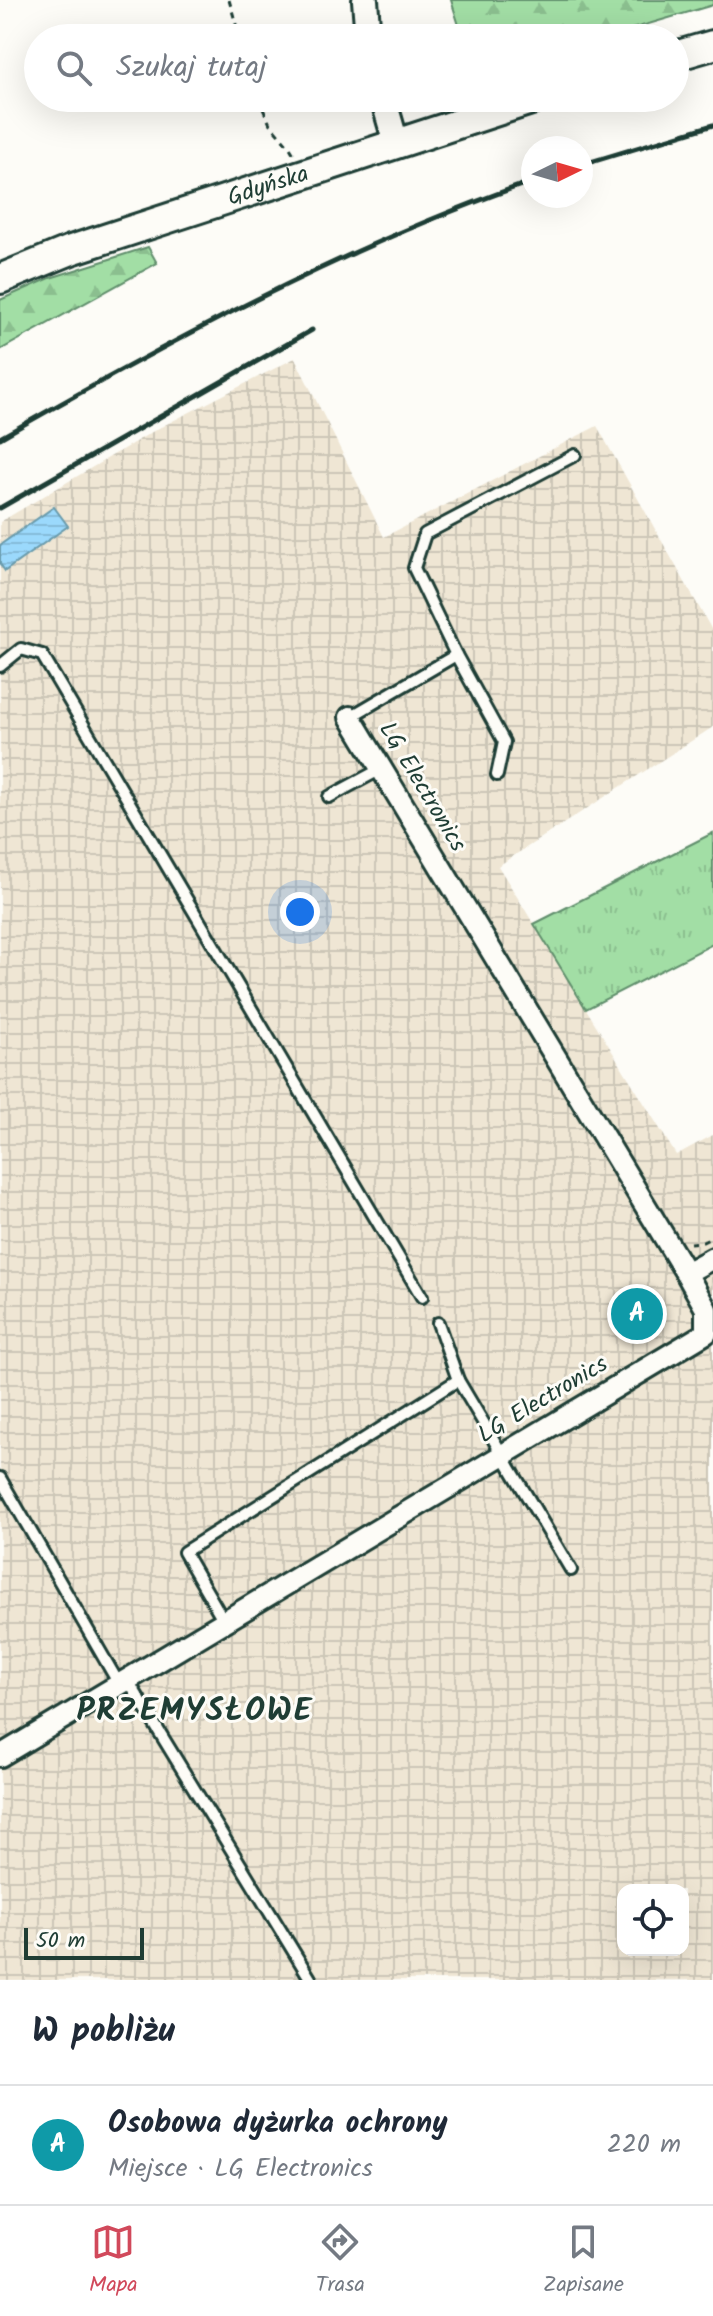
<!DOCTYPE html>
<html lang="pl">
<head>
<meta charset="utf-8">
<style>
	:root { --surface:#fff; --page:#f6f6f7; --text:#1f2937; --muted:#747a83; --line:#e0e1e3; --accent:#d1495b }
	body { margin:0; font-family:Kalam,sans-serif; background:var(--page); color:var(--text) }
	.controls { position:absolute; right:24px; bottom:24px; display:grid; overflow:hidden; border-radius:16px; box-shadow:0 8px 32px #0002 }
	.controls button { width:72px; height:72px; display:grid; place-items:center; padding:0; border:0; border-bottom:2px solid var(--line); background:var(--surface); color:var(--text); font:40px sans-serif }
	.compass { position:absolute; left:521px; top:136px; width:72px; height:72px; border-radius:50%; background:var(--surface); box-shadow:0 8px 32px #0002; rotate:85deg }
	.scale { position:absolute; left:24px; bottom:20px; width:120px; box-sizing:border-box; padding-left:8px; border:4px solid #1f3d34; border-top:0; font-size:22px; line-height:28px; white-space:nowrap; color:#1f3d34; -webkit-text-stroke:6px #fdfcf7; paint-order:stroke }
	.you { position:absolute; left:300px; top:912px; width:28px; height:28px; margin:-20px; border:6px solid #fff; border-radius:50%; background:#1a73e8; box-shadow:0 0 0 12px #1a73e833 }
	.badge { display:grid; place-items:center; width:52px; height:52px; border-radius:50%; background:var(--accent); color:#fff; font-size:26px; font-weight:700 }
	.pin { position:absolute; translate:-50% -50%; border:4px solid #fff; box-shadow:0 2px 8px #0006 }
	.list { margin:0; padding:0; list-style:none }
	h2 { display:flex; justify-content:space-between; align-items:center; height:104px; margin:0; padding:0 32px; font-size:34px }
	h2 small { font-size:26px; font-weight:400; color:var(--muted) }
	.list li { display:grid; grid-template-columns:52px 1fr auto; gap:24px; align-items:center; box-sizing:border-box; height:120px; padding:0 32px; border-top:2px solid var(--line) }
	.list b { display:block; font-size:30px; white-space:nowrap }
	.list p { margin:0; font-size:26px; white-space:nowrap; color:var(--muted) }
	.list em { font-size:26px; font-style:normal; color:var(--muted) }
	.icon { flex:none; width:44px; height:44px; fill:none; stroke:currentColor; stroke-width:2; stroke-linecap:round; stroke-linejoin:round }
	.map { position:relative; flex:none; width:713px; height:1980px; overflow:hidden }
	.search { position:absolute; background:var(--surface); box-shadow:0 8px 32px #0002; left:24px; right:24px; top:24px; height:88px; display:flex; align-items:center; gap:20px; box-sizing:border-box; padding:0 28px; border-radius:44px; color:var(--muted); font-size:30px }
	.sheet { height:224px; background:var(--surface) }
	nav { display:flex; justify-content:space-around; align-items:center; box-sizing:border-box; height:112px; border-top:2px solid var(--line); background:var(--surface); font-size:22px; color:var(--muted) }
	nav a { display:grid; justify-items:center; gap:4px }
	nav .on { color:var(--accent) }
	.map>svg:first-child { display:block }
	.industrial { fill:url(#industrial-grid); fill-rule:evenodd }
	.grass { fill:url(#grass-tufts); stroke:#608e6c; stroke-width:2 }
	.forest { fill:url(#forest-firs); stroke:#608e6c; stroke-width:2 }
	.water { fill:url(#water-rules); stroke:#699bac; stroke-width:2 }
	.lines { fill:none; stroke-linecap:round; stroke-linejoin:round }
	.service-casing { stroke:#1f3d34; stroke-width:16 }
	.minor-casing { stroke:#1f3d34; stroke-width:26 }
	.tertiary-casing { stroke:#1f3d34; stroke-width:30 }
	.secondary-casing { stroke:#1f3d34; stroke-width:34 }
	.path { stroke:#1f3d34; stroke-width:3; stroke-dasharray:6 6; stroke-linecap:butt }
	.service { stroke:#fdfcf7; stroke-width:10 }
	.minor { stroke:#fdfcf7; stroke-width:20 }
	.tertiary { stroke:#fdfcf7; stroke-width:24 }
	.secondary { stroke:#fdfcf7; stroke-width:28 }
	.rail { stroke:#1f3d34; stroke-width:5 }
	.labels { text-anchor:middle; dominant-baseline:central; stroke-width:6; stroke-linejoin:round; paint-order:stroke }
	.street-label { font-size:24px; fill:#1f3d34; stroke:#fdfcf7 }
	.district-label { font-size:32px; font-weight:bold; letter-spacing:2px; fill:#1f3d34; stroke:#fdfcf7 }
</style>
</head>
<body>
<div class="map">
<svg width="713" height="1980" viewBox="0 0 713 1980">
	<defs>
		<pattern id="industrial-grid" width="8" height="8" patternUnits="userSpaceOnUse" patternTransform="scale(2)"><rect width="8" height="8" fill="#efe6d4"/><path d="M0 4h8M4 0v8" fill="none" stroke="#ccc6b7"/></pattern>
		<pattern id="grass-tufts" width="24" height="20" patternUnits="userSpaceOnUse" patternTransform="scale(2)"><rect width="24" height="20" fill="#a2dea5"/><path d="M3 7l-1-3M5 7V3M7 7l1-3M15 17l-1-3M17 17v-4M19 17l1-3" fill="none" stroke="#8bbf8f"/></pattern>
		<pattern id="forest-firs" width="22" height="20" patternUnits="userSpaceOnUse" patternTransform="scale(2)"><rect width="22" height="20" fill="#a2dea5"/><path d="M5 1l3.5 6h-7zM16 11l3.5 6h-7z" fill="#8bbf8f"/></pattern>
		<pattern id="water-rules" width="6" height="5" patternUnits="userSpaceOnUse" patternTransform="scale(2)"><rect width="6" height="5" fill="#9bd9fc"/><path d="M0 2.5h6" fill="none" stroke="#85bbd9"/></pattern>
	</defs>
	<rect width="100%" height="100%" fill="#fdfcf7"/>
	<filter id="ink" filterUnits="userSpaceOnUse"><feTurbulence type="fractalNoise" baseFrequency=".0125" numOctaves="2"/><feDisplacementMap in="SourceGraphic" scale="16" xChannelSelector="R" yChannelSelector="G"/><feConvolveMatrix kernelMatrix="1 2 1 2 8 2 1 2 1" color-interpolation-filters="sRGB"/></filter>
	<g filter="url(#ink)">
		<!-- industrial -->
		<path class="industrial" d="M295,358L384,537L597,426L713,632V727L498,866L676,1155L713,1135V1980H0V522L157,429ZM623,1890H683V1950H623Z"/>
		<!-- grass -->
		<polygon class="grass" points="713,833 713,944 586,1009 534,924"/>
		<!-- forest -->
		<g class="forest">
			<polygon points="451,0 713,0 713,5 601,38 463,38"/>
			<polygon points="148,247 157,263 0,350 0,300 50,278"/>
		</g>
		<!-- water -->
		<polygon class="water" points="54,507 68,526 5,571 0,564 0,545"/>
		<g class="lines">
			<defs>
				<g id="service">
					<polyline points="0,666 21,649 42,655 422,1297"/>
					<polyline points="350,717 456,655"/>
					<polyline points="497,775 504,742 456,655 414,568 425,534 575,455"/>
					<polyline points="329,797 381,769"/>
					<polyline points="438,1323 458,1380 571,1570"/>
					<polyline points="0,1478 119,1684"/>
					<polyline points="224,1621 184,1552 458,1380"/>
					<polyline points="127,1679 311,1980"/>
				</g>
				<g id="minor">
					<polyline points="686,1273 713,1258"/>
					<polyline points="0,1756 706,1333 706,1309 686,1273 350,717"/>
				</g>
				<g id="tertiary">
					<polyline points="365,0 368,38"/>
					<polyline points="383,98 396,143"/>
				</g>
				<g id="secondary">
					<polyline points="675,56 713,45"/>
					<path id="s1" d="M0,279L71,250L537,98"/>
				</g>
			</defs>
			<!-- service casing -->
			<use href="#service" class="service-casing"/>
			<!-- minor casing -->
			<use href="#minor" class="minor-casing"/>
			<!-- tertiary casing -->
			<use href="#tertiary" class="tertiary-casing"/>
			<!-- secondary casing -->
			<use href="#secondary" class="secondary-casing"/>
			<!-- path -->
			<g class="path">
				<polyline points="229,0 240,38"/>
				<polyline points="258,98 270,124 289,146 295,156"/>
				<polyline points="690,1243 703,1242 713,1237"/>
			</g>
			<!-- service -->
			<use href="#service" class="service"/>
			<!-- minor -->
			<use href="#minor" class="minor"/>
			<!-- tertiary -->
			<use href="#tertiary" class="tertiary"/>
			<!-- secondary -->
			<use href="#secondary" class="secondary"/>
			<!-- rail -->
			<g class="rail">
				<polyline points="581,165 713,125"/>
				<path d="M0,438C172,340 346,246 533,181"/>
				<polyline points="0,508 312,330"/>
			</g>
		</g>
	</g>
	<g class="labels">
		<!-- street labels -->
		<g class="street-label">
			<text stroke="none"><textPath href="#s1" startOffset="284">Gdyńska</textPath></text>
			<text transform="translate(422 787) rotate(59)">LG Electronics</text>
			<text transform="translate(543 1400) rotate(-31)">LG Electronics</text>
		</g>
		<!-- district labels -->
		<g class="district-label">
			<text x="195" y="1711">PRZEMYSŁOWE</text>
		</g>
	</g>
</svg>
<div class="controls">
<button><svg class="icon" aria-label="locate" viewBox="0 0 24 24"><circle cx="12" cy="12" r="6"/><path d="M12 2v4M12 18v4M2 12h4M18 12h4"/></svg></button>
</div>
<svg class="compass" viewBox="-18 -18 36 36"><path d="M0-13l5 13h-10z" fill="#e53935"/><path d="M0 13l5-13h-10z" fill="#747a83"/></svg>
<div class="scale">50 m</div>
<div class="you"></div>
<div class="pin badge" style="left:637px;top:1314px;background:#0f9aa8">A</div>
<div class="search"><svg class="icon" aria-label="search" viewBox="0 0 24 24"><circle cx="10" cy="10" r="6"/><path d="M15 15l6 6"/></svg>Szukaj tutaj</div>
</div>
<section class="sheet">
<h2>W pobliżu<small></small></h2>
<ul class="list">
<li><span class="badge" style="background:#0f9aa8">A</span><div><b>Osobowa dyżurka ochrony</b><p>Miejsce · LG Electronics</p></div><em>220 m</em></li>
</ul>
</section>
<nav>
<a class="on"><svg class="icon" aria-label="map" viewBox="0 0 24 24"><path d="M3 6l6-2 6 2 6-2v14l-6 2-6-2-6 2zM9 4v14M15 6v14"/></svg>Mapa</a>
<a><svg class="icon" aria-label="directions" viewBox="0 0 24 24"><path d="M12 3l9 9-9 9-9-9zM9 14v-3h6M13 9l2 2-2 2"/></svg>Trasa</a>
<a><svg class="icon" aria-label="saved" viewBox="0 0 24 24"><path d="M7 4h10v16l-5-4-5 4z"/></svg>Zapisane</a>
</nav>
</body>
</html>
